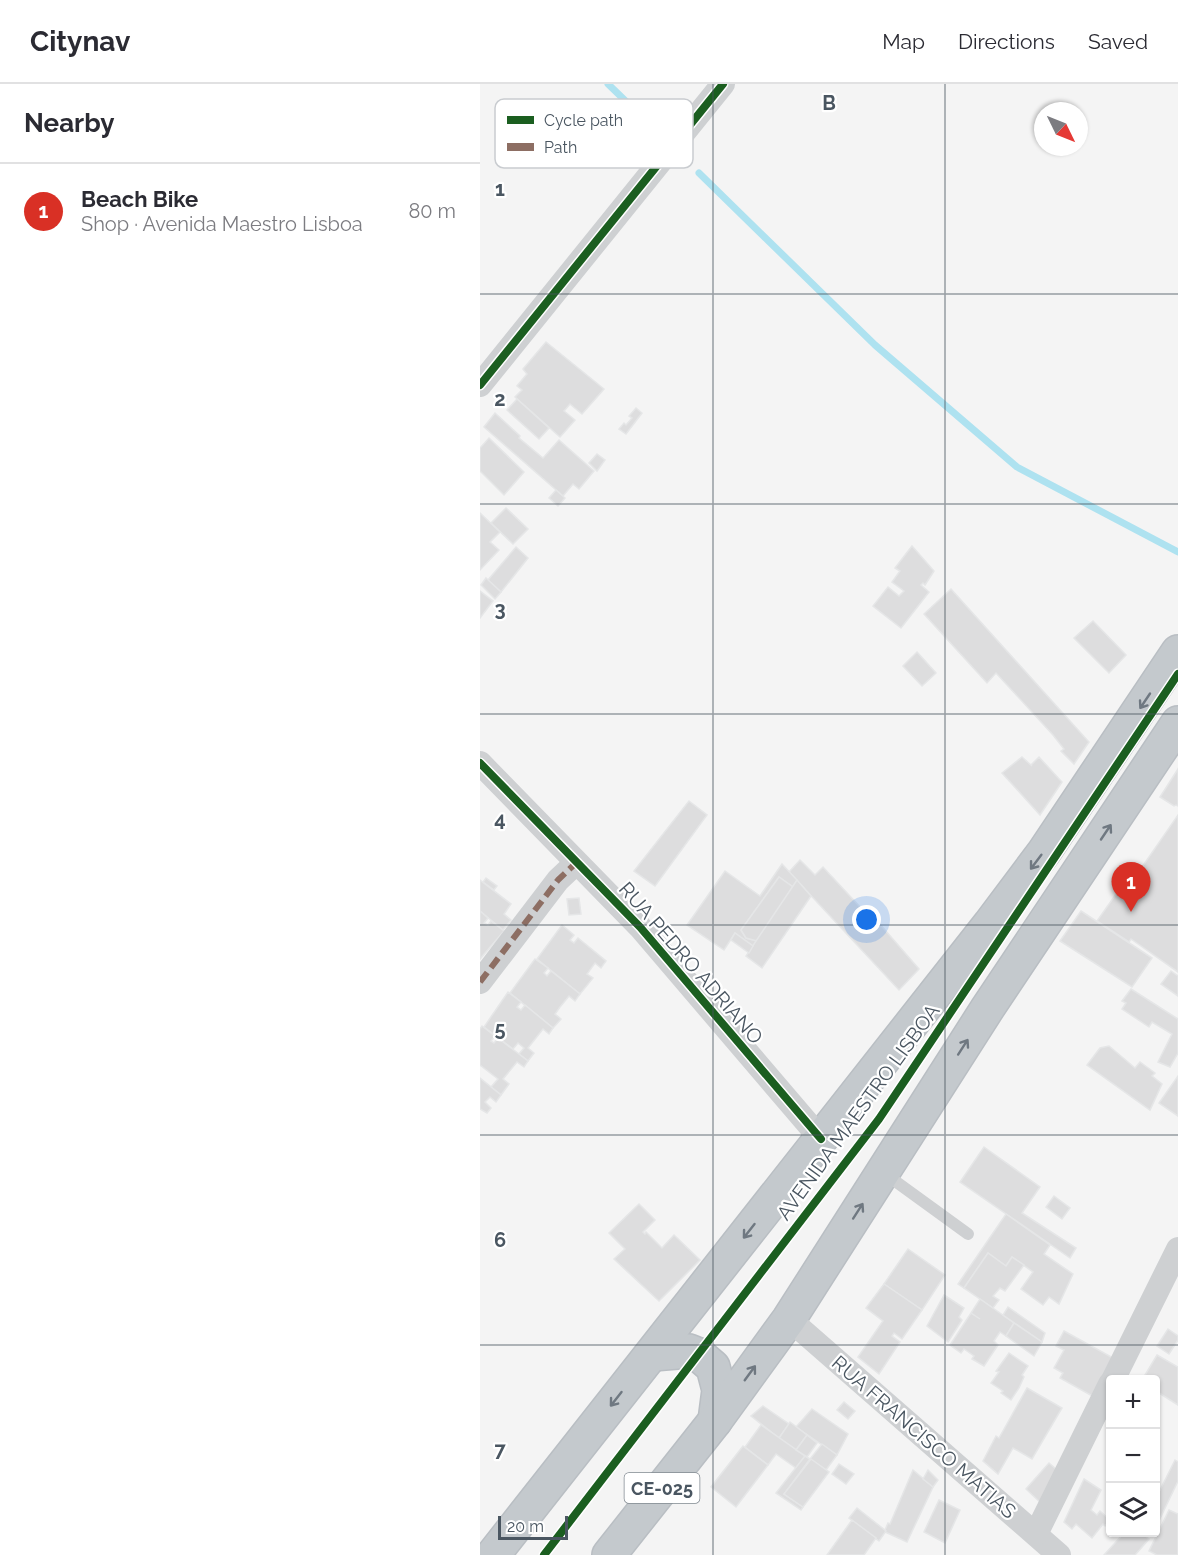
<!DOCTYPE html>
<html lang="en">
<head>
<meta charset="utf-8">
<style>
	:root { --surface:#fff; --page:#f2f2f3; --text:#2b2b33; --muted:#7c7c81; --line:#e1e1e2; --accent:#d93025 }
	body { margin:0; font-family:Raleway,sans-serif; background:var(--page); color:var(--text) }
	.controls { position:absolute; right:18px; bottom:18px; display:grid; overflow:hidden; border-radius:6px; box-shadow:0 2px 4px #0004 }
	.controls button { width:54px; height:54px; display:grid; place-items:center; padding:0; border:0; border-bottom:2px solid var(--line); background:var(--surface); color:var(--text); font:30px sans-serif }
	.compass { position:absolute; left:554px; top:18px; width:54px; height:54px; border-radius:50%; background:var(--surface); box-shadow:0 2px 4px #0004; rotate:133deg }
	.scale { position:absolute; left:18px; bottom:15px; width:70px; box-sizing:border-box; padding-left:6px; border:3px solid #4a5661; border-top:0; font-size:16px; line-height:21px; white-space:nowrap; color:#4a5661; -webkit-text-stroke:4px #fff; paint-order:stroke }
	.you { position:absolute; left:387px; top:836px; width:21px; height:21px; margin:-15px; border:4px solid #fff; border-radius:50%; background:#1a73e8; box-shadow:0 0 0 9px #1a73e833 }
	.badge { display:grid; place-items:center; width:39px; height:39px; border-radius:50%; background:var(--accent); color:#fff; font-size:20px; font-weight:700 }
	.pin { position:absolute; translate:-50% -50px; filter:drop-shadow(0 2px 3px #0008) }
	.pin::after { content:''; position:absolute; top:32px; width:21px; height:18px; background:inherit; clip-path:polygon(0 0,100% 0,50% 100%) }
	.list { margin:0; padding:0; list-style:none }
	h2 { display:flex; justify-content:space-between; align-items:center; height:78px; margin:0; padding:0 24px; font-size:26px }
	h2 small { font-size:20px; font-weight:400; color:var(--muted) }
	.list li { display:grid; grid-template-columns:39px 1fr auto; gap:18px; align-items:center; box-sizing:border-box; height:96px; padding:0 24px; border-top:2px solid var(--line) }
	.list b { display:block; font-size:22px; white-space:nowrap }
	.list p { margin:0; font-size:20px; white-space:nowrap; color:var(--muted) }
	.list em { font-size:20px; font-style:normal; color:var(--muted) }
	.icon { flex:none; width:33px; height:33px; fill:none; stroke:currentColor; stroke-width:2; stroke-linecap:round; stroke-linejoin:round }
	.map { position:relative; flex:none; width:698px; height:1471px; overflow:hidden }
	header { display:flex; align-items:center; gap:36px; box-sizing:border-box; height:84px; padding:0 30px; background:var(--surface); border-bottom:2px solid var(--line) }
	header strong { font-size:28px }
	nav { display:flex; gap:33px; margin-inline-start:auto; font-size:21px }
	main { display:flex }
	aside { flex:1; background:var(--surface) }
	.map>svg:first-child { display:block }
	.lines { fill:none; stroke-linecap:round; stroke-linejoin:round }
	.stream { stroke:#aee2f0; stroke-width:7 }
	.building { fill:#ddddde; stroke:#e5e6e7; stroke-width:1.5 }
	.trunk-casing { stroke:#b9bec3; stroke-width:36 }
	.service { stroke:#ced0d2; stroke-width:12 }
	.minor { stroke:#ced0d2; stroke-width:24 }
	.trunk { stroke:#c4c9cd; stroke-width:33 }
	.quiet { stroke:#8d6e63; stroke-width:6; stroke-dasharray:12 6; stroke-linecap:butt }
	.cycleway-casing { stroke:#fff; stroke-width:11 }
	.cycleway { stroke:#1b5e20; stroke-width:8 }
	.oneway { stroke:#6f7881 }
	.grid { fill:none; stroke:#4a5661; stroke-width:1.5; stroke-opacity:0.55 }
	.labels { text-anchor:middle; dominant-baseline:central; stroke-width:4.5; stroke-linejoin:round; paint-order:stroke }
	.shield { fill:#fff; stroke:#808990; stroke-width:1.5 }
	.shield-label { font-size:18px; font-weight:bold; fill:#4a5661 }
	.street-label { font-size:20px; fill:#4a5661; stroke:#fff }
	.key { fill:#fff; stroke:#c9ccd0; stroke-width:1.5 }
	.key-label { font-size:16px; fill:#4a5661 }
	.grid-label { font-size:20px; text-anchor:middle; font-weight:bold; fill:#4a5661; stroke:#fff; stroke-width:4.5; stroke-linejoin:round; paint-order:stroke }
</style>
</head>
<body>
<header>
<strong>Citynav</strong>
<nav><a>Map</a><a>Directions</a><a>Saved</a></nav>
</header>
<main>
<aside>
<h2>Nearby<small></small></h2>
<ul class="list">
<li><span class="badge">1</span><div><b>Beach Bike</b><p>Shop · Avenida Maestro Lisboa</p></div><em>80 m</em></li>
</ul>
</aside>
<div class="map">
<svg width="698" height="1471" viewBox="0 0 698 1471">
	<rect width="100%" height="100%" fill="#f4f4f4"/>
	<g class="lines">
		<!-- stream -->
		<g class="stream">
			<polyline points="128,0 189,59"/>
			<polyline points="219,89 395,261 537,383 698,468"/>
		</g>
	</g>
	<!-- building -->
	<g class="building">
		<polygon points="66,258 124,305 102,330 90,320 84,327 95,336 80,353 35,313 42,306 37,302 47,290 43,285"/>
		<polygon points="37,315 69,344 59,355 27,326"/>
		<polygon points="156,324 162,329 146,350 139,345 144,339 146,341 152,334 149,332"/>
		<polygon points="15,329 40,352 39,354 63,374 79,356 114,387 99,405 93,400 83,412 4,343"/>
		<polygon points="9,354 44,388 24,411 0,387 0,364"/>
		<polygon points="117,370 125,376 117,387 109,379"/>
		<polygon points="76,406 85,414 78,422 69,414"/>
		<polygon points="26,424 48,445 33,460 11,439"/>
		<polygon points="0,429 20,448 10,458 19,466 0,486"/>
		<polygon points="432,462 454,487 445,501 443,499 441,501 449,508 421,544 393,522 408,503 419,512 424,507 412,498 420,487 415,484"/>
		<polygon points="36,463 48,474 21,508 8,496"/>
		<polygon points="6,494 21,508 15,515 1,501"/>
		<polygon points="471,505 609,658 594,680 581,667 584,665 573,651 516,589 507,599 444,530"/>
		<polygon points="0,507 13,517 0,534"/>
		<polygon points="613,537 646,571 629,589 594,554"/>
		<polygon points="437,568 456,589 442,602 423,582"/>
		<polygon points="542,673 552,682 551,681 559,673 582,698 560,731 522,689"/>
		<polygon points="698,685 698,722 696,721 694,722 680,713"/>
		<polygon points="209,717 227,731 175,802 154,787"/>
		<polygon points="698,731 698,888 651,855 649,858 617,837 655,783 660,786"/>
		<polygon points="320,776 335,791 343,783 381,824 384,822 439,885 419,906 309,788"/>
		<polygon points="302,780 317,796 313,803 299,793 261,846 266,854 277,857 273,862 255,849 244,866 207,841 245,787 280,812"/>
		<polygon points="299,793 313,803 277,857 266,854 261,846"/>
		<polygon points="6,794 17,802 14,806 3,798"/>
		<polygon points="0,796 31,820 24,830 31,836 23,846 0,827"/>
		<polygon points="317,796 331,812 282,884 266,872"/>
		<polygon points="99,814 101,830 89,831 87,815"/>
		<polygon points="0,827 8,834 4,839 8,841 11,837 24,847 0,875"/>
		<polygon points="601,827 672,874 652,903 580,857"/>
		<polygon points="82,841 94,851 90,856 94,859 98,854 126,877 121,884 115,879 107,890 113,894 100,910 57,875"/>
		<polygon points="255,849 273,862 269,869 251,856"/>
		<polygon points="55,875 68,884 64,889 67,892 71,887 100,910 95,917 89,912 80,923 75,930 81,935 73,944 30,909"/>
		<polygon points="691,887 698,892 698,912 681,900"/>
		<polygon points="651,905 698,935 698,969 690,983 678,978 692,950 672,938 669,943 642,925 646,919 642,917"/>
		<polygon points="28,908 41,918 37,923 41,926 45,921 73,944 69,950 63,945 48,964 54,969 48,977 39,970 44,964 38,959 33,965 4,943"/>
		<polygon points="2,942 15,952 11,957 14,959 18,954 48,977 44,983 37,978 23,995 29,1000 21,1011 11,1003 18,995 0,981 0,945"/>
		<polygon points="629,962 655,984 660,978 675,989 672,992 682,1000 670,1026 607,981 620,964"/>
		<polygon points="698,992 698,1032 679,1019"/>
		<polygon points="0,994 21,1011 16,1018 10,1013 5,1018 11,1024 7,1029 0,1025"/>
		<polygon points="504,1063 560,1103 542,1129 596,1164 590,1174 480,1098"/>
		<polygon points="574,1112 590,1124 582,1135 566,1123"/>
		<polygon points="159,1120 175,1136 163,1148 165,1150 166,1148 182,1164 194,1151 220,1176 179,1217 134,1175 145,1165 129,1149"/>
		<polygon points="526,1130 570,1161 564,1170 593,1190 579,1220 569,1213 563,1221 541,1205 553,1188 532,1173 526,1182 508,1169 484,1204 478,1200"/>
		<polygon points="428,1165 465,1191 442,1226 404,1200"/>
		<polygon points="508,1169 526,1182 532,1173 544,1181 525,1207 520,1204 513,1212 519,1216 513,1224 484,1204"/>
		<polygon points="404,1200 442,1226 422,1255 414,1249 412,1252 420,1258 399,1290 378,1273 403,1237 386,1224"/>
		<polygon points="464,1211 484,1224 479,1233 482,1236 468,1258 447,1242"/>
		<polygon points="500,1215 534,1239 526,1252 520,1248 514,1257 518,1261 504,1282 492,1275 494,1272 484,1265 481,1269 470,1261 491,1229 500,1235 491,1229"/>
		<polygon points="528,1223 565,1249 562,1258 523,1231"/>
		<polygon points="534,1239 562,1258 554,1272 526,1252"/>
		<polygon points="688,1245 698,1252 698,1256 689,1270 677,1262"/>
		<polygon points="584,1247 635,1275 614,1313 580,1294 583,1289 574,1284 584,1266 576,1262"/>
		<polygon points="529,1269 548,1282 542,1291 544,1293 539,1304 531,1316 521,1309 523,1307 511,1299 519,1288 516,1287"/>
		<polygon points="677,1271 698,1283 698,1321 676,1307 676,1296 662,1296"/>
		<polygon points="547,1304 582,1324 552,1375 533,1364 518,1390 503,1377 516,1352 519,1354"/>
		<polygon points="364,1318 375,1327 368,1335 357,1326"/>
		<polygon points="283,1322 309,1340 299,1354 271,1332"/>
		<polygon points="332,1325 368,1350 357,1371 316,1343"/>
		<polygon points="310,1338 327,1351 316,1366 299,1354"/>
		<polygon points="281,1341 325,1372 316,1384 296,1370 288,1381 265,1363"/>
		<polygon points="327,1351 337,1359 327,1373 316,1366"/>
		<polygon points="342,1360 357,1371 346,1386 330,1375"/>
		<polygon points="263,1362 288,1381 256,1423 231,1403"/>
		<polygon points="325,1372 330,1375 304,1410 323,1423 321,1426 296,1409"/>
		<polygon points="331,1375 349,1388 323,1423 304,1410"/>
		<polygon points="695,1376 698,1378 698,1397 676,1443 676,1414"/>
		<polygon points="569,1379 584,1392 561,1419 546,1405"/>
		<polygon points="359,1380 374,1390 366,1400 352,1390"/>
		<polygon points="433,1386 453,1403 427,1458 405,1448 405,1446 408,1439 410,1440"/>
		<polygon points="448,1386 458,1396 453,1403 443,1395"/>
		<polygon points="604,1395 621,1406 611,1426 617,1431 620,1427 630,1436 625,1442 623,1440 612,1454 596,1440 592,1445 584,1438"/>
		<polygon points="459,1416 480,1426 465,1459 444,1448"/>
		<polygon points="377,1424 406,1447 399,1457 369,1434"/>
		<polygon points="689,1426 698,1430 698,1471 677,1471 669,1467"/>
		<polygon points="372,1436 396,1454 384,1471 347,1471"/>
		<polygon points="645,1448 661,1448 669,1455 655,1471 624,1471"/>
	</g>
	<g class="lines">
		<defs>
			<g id="trunk">
				<polyline points="173,1270 209,1267 219,1271 233,1283 239,1306 235,1337"/>
				<polyline points="13,1471 510,840 564,768 698,568"/>
				<polyline points="129,1471 235,1337 309,1235 507,925 698,639"/>
			</g>
		</defs>
		<!-- trunk casing -->
		<use href="#trunk" class="trunk-casing"/>
		<!-- service -->
		<polyline class="service" points="404,1089 488,1150"/>
		<!-- minor -->
		<g class="minor">
			<polyline points="0,301 243,0"/>
			<polyline points="0,679 160,843 341,1055"/>
			<polyline points="0,898 78,796 96,779"/>
			<polyline points="309,1235 579,1471"/>
			<polyline points="633,1296 698,1165"/>
			<polyline points="556,1450 630,1300"/>
		</g>
		<!-- trunk -->
		<use href="#trunk" class="trunk"/>
		<!-- quiet -->
		<polyline class="quiet" points="0,898 78,796 96,779"/>
		<defs>
			<g id="cycleway">
				<polyline points="0,301 243,0"/>
				<polyline points="0,679 160,843 341,1055"/>
				<polyline points="64,1471 399,1035 698,590"/>
			</g>
		</defs>
		<!-- cycleway casing -->
		<use href="#cycleway" class="cycleway-casing"/>
		<!-- cycleway -->
		<use href="#cycleway" class="cycleway"/>
	</g>
	<!-- one-way arrows -->
	<defs><path id="oneway-shaft" d="M-6 0H5M1.5-3L5.5 0L1.5 3" fill="none" stroke-width="1.6" stroke-linecap="round" stroke-linejoin="round" transform="scale(1.5)"/></defs>
	<g class="oneway">
		<use href="#oneway-shaft" transform="translate(665 617) rotate(124)"/>
		<use href="#oneway-shaft" transform="translate(626 748) rotate(-56)"/>
		<use href="#oneway-shaft" transform="translate(556 778) rotate(127)"/>
		<use href="#oneway-shaft" transform="translate(483 963) rotate(-57)"/>
		<use href="#oneway-shaft" transform="translate(378 1127) rotate(-57)"/>
		<use href="#oneway-shaft" transform="translate(269 1147) rotate(128)"/>
		<use href="#oneway-shaft" transform="translate(270 1289) rotate(-54)"/>
		<use href="#oneway-shaft" transform="translate(136 1315) rotate(128)"/>
	</g>
	<!-- grid -->
	<path class="grid" d="M233,0V1471M465,0V1471M0,210H698M0,420H698M0,630H698M0,841H698M0,1051H698M0,1261H698"/>
	<g class="labels">
		<!-- shield labels -->
		<rect class="shield" x="144.5" y="1389" width="75" height="30" rx="4.5"/>
		<g class="shield-label">
			<text x="182" y="1404">CE-025</text>
		</g>
		<!-- street labels -->
		<g class="street-label">
			<text transform="translate(211 879) rotate(49)">RUA PEDRO ADRIANO</text>
			<text transform="translate(378 1028) rotate(-54)">AVENIDA MAESTRO LISBOA</text>
			<text transform="translate(444 1353) rotate(41)">RUA FRANCISCO MATIAS</text>
		</g>
	</g>
	<!-- legend -->
	<rect x="15" y="15" width="198" height="69" rx="9" class="key"/>
	<rect x="27" y="32" width="27" height="8" fill="#1b5e20"/>
	<rect x="27" y="59" width="27" height="8" fill="#8d6e63"/>
	<g class="key-label">
		<text x="64" y="42">Cycle path</text>
		<text x="64" y="69">Path</text>
	</g>
	<g class="grid-label">
		<text x="349" y="26">B</text>
		<text x="20" y="112">1</text>
		<text x="20" y="322">2</text>
		<text x="20" y="532">3</text>
		<text x="20" y="742">4</text>
		<text x="20" y="952">5</text>
		<text x="20" y="1163">6</text>
		<text x="20" y="1373">7</text>
	</g>
</svg>
<div class="controls">
<button>+</button>
<button>−</button>
<button><svg class="icon" aria-label="layers" viewBox="0 0 24 24"><path d="M12 4l9 5-9 5-9-5zM3 14l9 5 9-5"/></svg></button>
</div>
<svg class="compass" viewBox="-18 -18 36 36"><path d="M0-13l5 13h-10z" fill="#e53935"/><path d="M0 13l5-13h-10z" fill="#7c7c81"/></svg>
<div class="scale">20 m</div>
<div class="you"></div>
<div class="pin badge" style="left:651px;top:828px">1</div>
</div>
</main>
</body>
</html>
